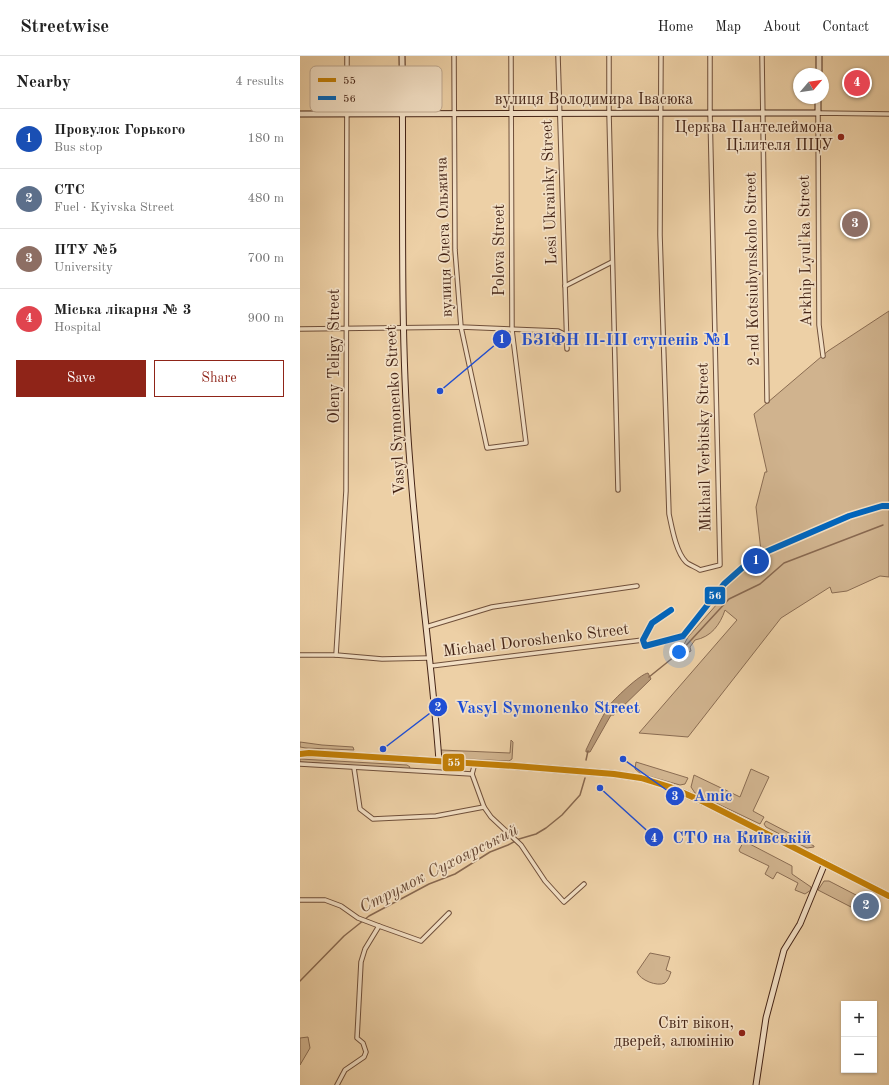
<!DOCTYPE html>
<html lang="en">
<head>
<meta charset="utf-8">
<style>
	:root { --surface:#fff; --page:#f2f2f2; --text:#222; --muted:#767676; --line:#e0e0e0; --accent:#8f2418 }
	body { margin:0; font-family:"Old Standard TT",serif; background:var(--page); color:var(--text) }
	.controls { position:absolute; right:12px; bottom:12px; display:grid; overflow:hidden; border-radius:0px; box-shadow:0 1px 3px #0004 }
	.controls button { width:36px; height:36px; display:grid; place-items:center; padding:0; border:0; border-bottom:1px solid var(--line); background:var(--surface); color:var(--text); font:20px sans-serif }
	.compass { position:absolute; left:493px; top:12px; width:36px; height:36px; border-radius:50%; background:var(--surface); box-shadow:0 1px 3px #0004; rotate:61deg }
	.you { position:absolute; left:379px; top:596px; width:14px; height:14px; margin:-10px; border:3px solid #fff; border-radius:50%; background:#1a73e8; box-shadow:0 0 0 6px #1a73e833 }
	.badge { display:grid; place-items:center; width:26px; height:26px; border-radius:50%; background:var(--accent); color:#fff; font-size:13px; font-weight:700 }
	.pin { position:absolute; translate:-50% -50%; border:2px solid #fff; box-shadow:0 1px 4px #0006 }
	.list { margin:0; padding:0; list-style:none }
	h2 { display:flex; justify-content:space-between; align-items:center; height:52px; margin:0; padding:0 16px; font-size:17px }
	h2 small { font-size:13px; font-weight:400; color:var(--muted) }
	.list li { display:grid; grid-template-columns:26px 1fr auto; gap:12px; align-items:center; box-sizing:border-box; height:60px; padding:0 16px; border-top:1px solid var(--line) }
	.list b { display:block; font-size:15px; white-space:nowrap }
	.list p { margin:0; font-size:13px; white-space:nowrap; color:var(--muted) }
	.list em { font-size:13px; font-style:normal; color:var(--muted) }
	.actions { display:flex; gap:8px; padding:12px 16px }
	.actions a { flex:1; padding:9px 0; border:1px solid var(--accent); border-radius:0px; text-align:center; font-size:14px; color:var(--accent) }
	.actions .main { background:var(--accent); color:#fff }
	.map { position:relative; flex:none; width:589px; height:1029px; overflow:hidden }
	header { display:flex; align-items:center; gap:24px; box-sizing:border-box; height:56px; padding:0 20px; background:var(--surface); border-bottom:1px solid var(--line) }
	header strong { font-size:19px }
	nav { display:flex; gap:22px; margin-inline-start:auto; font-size:14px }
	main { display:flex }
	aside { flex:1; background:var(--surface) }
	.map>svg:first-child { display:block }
	.green { fill:#d0b38e; stroke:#8a6c52 }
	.water { fill:#b49675; stroke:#88684f }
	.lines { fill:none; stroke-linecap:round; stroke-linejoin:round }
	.stream { stroke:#88684f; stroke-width:1.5 }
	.street-casing { stroke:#6f4f3a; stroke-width:5.5 }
	.secondary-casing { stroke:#452416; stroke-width:7 }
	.primary-casing { stroke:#452416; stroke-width:8 }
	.street { stroke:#f3e0c5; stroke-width:3.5 }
	.secondary { stroke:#f3e0c5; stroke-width:5 }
	.primary { stroke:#edd0a6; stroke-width:5.5 }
	.bus-1-casing { stroke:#f3e0c5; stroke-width:9 }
	.bus-2-casing { stroke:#f3e0c5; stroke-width:9 }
	.bus-1 { stroke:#c27f07; stroke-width:6 }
	.bus-2 { stroke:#0065bd; stroke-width:6 }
	.poi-dot { fill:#8f2418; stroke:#f3e0c5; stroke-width:1.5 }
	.labels { text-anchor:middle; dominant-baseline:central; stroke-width:3.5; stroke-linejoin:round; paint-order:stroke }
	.street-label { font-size:16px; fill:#452416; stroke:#f3e0c5 }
	.poi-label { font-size:16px; fill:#452416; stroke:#f3e0c5; text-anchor:end }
	.water-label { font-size:17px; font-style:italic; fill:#664632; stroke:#f3e0c5 }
	.key { fill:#f3e0c5; stroke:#bfa890; stroke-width:1 }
	.key-label { font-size:11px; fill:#452416 }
	.leader { fill:none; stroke:#1d4ed8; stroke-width:1.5 }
	.callout-dot { fill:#1d4ed8; stroke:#f3e0c5; stroke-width:1.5 }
	.mark-label { font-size:12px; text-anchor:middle; font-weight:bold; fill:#fff }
	.callout-label { font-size:17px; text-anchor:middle; font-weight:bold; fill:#1d4ed8; stroke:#f3e0c5; stroke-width:3.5; stroke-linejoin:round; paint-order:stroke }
	.line-badge { stroke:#f3e0c5; stroke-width:1.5 }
	.badge-label { font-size:11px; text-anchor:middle; font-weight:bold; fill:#fff }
</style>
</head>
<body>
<header>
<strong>Streetwise</strong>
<nav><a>Home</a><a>Map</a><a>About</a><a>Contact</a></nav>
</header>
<main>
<aside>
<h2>Nearby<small>4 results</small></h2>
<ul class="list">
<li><span class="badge" style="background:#1a4fb4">1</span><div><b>Провулок Горького</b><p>Bus stop</p></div><em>180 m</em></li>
<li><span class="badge" style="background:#5c6f8a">2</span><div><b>СТС</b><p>Fuel · Kyivska Street</p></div><em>480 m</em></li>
<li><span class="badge" style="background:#8d6e63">3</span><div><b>ПТУ №5</b><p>University</p></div><em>700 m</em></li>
<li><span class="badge" style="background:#e0444e">4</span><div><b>Міська лікарня № 3</b><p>Hospital</p></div><em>900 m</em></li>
</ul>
<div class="actions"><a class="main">Save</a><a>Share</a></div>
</aside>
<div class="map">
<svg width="589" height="1029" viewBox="0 0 589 1029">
	<rect width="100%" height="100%" fill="#edd0a6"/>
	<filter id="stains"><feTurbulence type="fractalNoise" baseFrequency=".005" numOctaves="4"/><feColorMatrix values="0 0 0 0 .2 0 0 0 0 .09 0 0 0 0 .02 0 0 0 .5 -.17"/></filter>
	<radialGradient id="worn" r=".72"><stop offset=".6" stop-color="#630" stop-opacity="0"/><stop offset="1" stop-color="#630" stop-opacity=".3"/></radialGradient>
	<!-- green -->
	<g class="green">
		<path d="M589,255V521L580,520L547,535L532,537L530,531L481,562L388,681L339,677L437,564L425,554C420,569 411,581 395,584L390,591L391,595L383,599L380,596L388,581L418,547L410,540L423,526L461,495L456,451L465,416H467L454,358L528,295Z"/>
		<polygon points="211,684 213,686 212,703 209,705 145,702 140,699 141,694 210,697"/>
		<polygon points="0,686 22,689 53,691 54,694 6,692 0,691"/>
		<polygon points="0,703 107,709 110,711 109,713 0,706"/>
		<polygon points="336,706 388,722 385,728 380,729 341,718 335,713"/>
		<polygon points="451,713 469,721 453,755 464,761 460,768 395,737 391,731 394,719 440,741"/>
		<polygon points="466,765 514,790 514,791 507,792 466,771 464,768"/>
		<polygon points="444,785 492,810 492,818 511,831 511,834 505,838 495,834 498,827 477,816 473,823 465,818 469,810 440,796 439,794"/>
		<polygon points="524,825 529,825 556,839 557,841 551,851 518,834"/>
		<path d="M350,897L370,901L366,914L371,916C370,919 368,925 365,927C357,931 340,924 337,916Z"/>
		<polygon points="8,981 10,992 0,1009 0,982"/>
	</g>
	<!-- water -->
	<path class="water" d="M348,617L351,623L314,659H311L290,696H286V694C293,679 300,665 308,651C313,644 340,618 348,617Z"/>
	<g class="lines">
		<!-- stream -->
		<g class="stream">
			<polyline points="349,621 380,596 429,543 460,528 484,507 583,469"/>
			<polyline points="286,704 288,695"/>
			<polyline points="0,925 44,880 69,860 129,828 155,818 190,796 208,789 219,783 236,778 246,772 262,759 280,739 285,722"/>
		</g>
		<defs>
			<g id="street">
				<polyline points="154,0 155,194 161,271 187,392 226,387 212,274 211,0"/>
				<polyline points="258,0 267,293"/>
				<polyline points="309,0 309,57 318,434"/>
				<path d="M361,0L360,179L369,458C372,472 376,496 386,506C389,509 396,511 400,514L420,509L410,56V0"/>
				<polyline points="462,0 467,345"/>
				<polyline points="265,230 312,206"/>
				<polyline points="0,273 161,271 258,275 266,279"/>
				<polyline points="523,300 519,269 518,57 589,58"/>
				<polyline points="371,554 352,567 343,584 345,590 383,580 424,528 442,512 461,498 549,460 582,450 589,450"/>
				<polyline points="126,571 192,551 337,530"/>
				<polyline points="0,599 36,599 82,603 129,602"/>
				<polyline points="36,599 46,435 47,0"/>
				<polyline points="131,610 343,584"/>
				<polyline points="0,708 172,718"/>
				<polyline points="54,712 60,753 73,763 136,760 184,751"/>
				<polyline points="172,718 184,751 191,761 221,789 245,825 264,846 284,828"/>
				<polyline points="172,718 175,707"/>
				<polyline points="0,844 25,844 41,850 58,862 79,870"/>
				<polyline points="37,1029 45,1014 64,1001 66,996 63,987 57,982 61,906 65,893 79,870 121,885 149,857"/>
			</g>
			<g id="secondary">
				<path d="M102,0C104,136 99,273 110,408C117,507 132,606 139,705"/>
				<polyline points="519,18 519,0"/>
				<polyline points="0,58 518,57 518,42"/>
				<polyline points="456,1029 466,962 484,894 500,868 525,807"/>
			</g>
			<polyline id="primary" points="0,698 9,697 215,710 314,718 341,722 370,731 404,746 589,840"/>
		</defs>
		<!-- street casing -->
		<use href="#street" class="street-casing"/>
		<!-- secondary casing -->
		<use href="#secondary" class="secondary-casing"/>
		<!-- primary casing -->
		<use href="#primary" class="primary-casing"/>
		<!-- street -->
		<use href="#street" class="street"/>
		<!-- secondary -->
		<use href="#secondary" class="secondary"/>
		<!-- primary -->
		<use href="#primary" class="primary"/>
		<defs>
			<polyline id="bus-1" points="0,698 9,697 215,710 314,718 341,722 370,731 404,746 589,840"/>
			<polyline id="bus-2" points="371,554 352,567 343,584 345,590 383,580 424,528 442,512 461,498 549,460 582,450 589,450"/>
		</defs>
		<!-- bus-1 casing -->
		<use href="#bus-1" class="bus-1-casing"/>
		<!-- bus-2 casing -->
		<use href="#bus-2" class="bus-2-casing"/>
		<!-- bus-1 -->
		<use href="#bus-1" class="bus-1"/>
		<!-- bus-2 -->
		<use href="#bus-2" class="bus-2"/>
	</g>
	<!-- markers -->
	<g class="poi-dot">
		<circle cx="541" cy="81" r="4"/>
		<circle cx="442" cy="977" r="4"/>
	</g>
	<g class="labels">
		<!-- street labels -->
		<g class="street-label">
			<text x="294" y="44">вулиця Володимира Івасюка</text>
			<text transform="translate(250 136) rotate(-92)">Lesi Ukrainky Street</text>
			<text transform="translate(145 181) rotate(-92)">вулиця Олега Ольжича</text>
			<text transform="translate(200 194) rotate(-90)">Polova Street</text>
			<text transform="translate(506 195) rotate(-91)">Arkhip Lyul'ka Street</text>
			<text transform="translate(453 213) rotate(-91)">2-nd Kotsiubynskoho Street</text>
			<text transform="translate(35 300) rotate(-90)">Oleny Teligy Street</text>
			<text transform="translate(96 354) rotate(-93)">Vasyl Symonenko Street</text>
			<text transform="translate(405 391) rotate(-91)">Mikhail Verbitsky Street</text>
			<text transform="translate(236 585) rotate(-7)">Michael Doroshenko Street</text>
		</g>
		<!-- poi labels -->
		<g class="poi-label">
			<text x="533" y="72">Церква Пантелеймона<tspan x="533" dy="18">Цілителя ПЦУ</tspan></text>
			<text x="434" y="968">Світ вікон,<tspan x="434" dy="18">дверей, алюмінію</tspan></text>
		</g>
		<!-- water labels -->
		<g class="water-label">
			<text transform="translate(139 813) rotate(-27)">Струмок Сухоярський</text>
		</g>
	</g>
	<!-- legend -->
	<rect x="10" y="10" width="132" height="46" rx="6" class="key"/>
	<rect x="18" y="22" width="18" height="4" fill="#c27f07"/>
	<rect x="18" y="40" width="18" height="4" fill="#0065bd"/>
	<g class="key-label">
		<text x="43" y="28">55</text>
		<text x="43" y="46">56</text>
	</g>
	<!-- callouts -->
	<path class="leader" d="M140 335L202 283M83 693L138 651M323 703L375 740M300 732L354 781"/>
	<g class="callout-dot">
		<circle cx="140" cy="335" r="4"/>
		<circle cx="83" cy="693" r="4"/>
		<circle cx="323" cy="703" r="4"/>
		<circle cx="300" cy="732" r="4"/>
		<circle cx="202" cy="283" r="10"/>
		<circle cx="138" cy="651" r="10"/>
		<circle cx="375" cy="740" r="10"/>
		<circle cx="354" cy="781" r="10"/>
	</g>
	<g class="mark-label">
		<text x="202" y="287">1</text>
		<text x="138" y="655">2</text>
		<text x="375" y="744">3</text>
		<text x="354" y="786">4</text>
	</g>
	<g class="callout-label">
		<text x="326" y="289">БЗІФН ІІ-ІІІ ступенів №1</text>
		<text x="248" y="657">Vasyl Symonenko Street</text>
		<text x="413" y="745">Amic</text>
		<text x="442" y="787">СТО на Київській</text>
	</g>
	<g class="line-badge">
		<rect x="404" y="530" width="22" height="19" rx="4" fill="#0065bd"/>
		<rect x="142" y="697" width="23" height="19" rx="4" fill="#c27f07"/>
	</g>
	<g class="badge-label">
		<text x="415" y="543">56</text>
		<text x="154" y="710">55</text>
	</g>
	<rect width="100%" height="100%" filter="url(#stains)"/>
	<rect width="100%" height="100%" fill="url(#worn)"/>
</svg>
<div class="controls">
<button>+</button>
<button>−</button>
</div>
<svg class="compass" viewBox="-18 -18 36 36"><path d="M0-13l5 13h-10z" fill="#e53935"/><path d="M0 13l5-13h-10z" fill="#767676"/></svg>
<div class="you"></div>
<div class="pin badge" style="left:456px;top:505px;background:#1a4fb4">1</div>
<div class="pin badge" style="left:566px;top:850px;background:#5c6f8a">2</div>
<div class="pin badge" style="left:555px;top:168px;background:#8d6e63">3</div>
<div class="pin badge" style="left:557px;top:27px;background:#e0444e">4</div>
</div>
</main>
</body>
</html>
